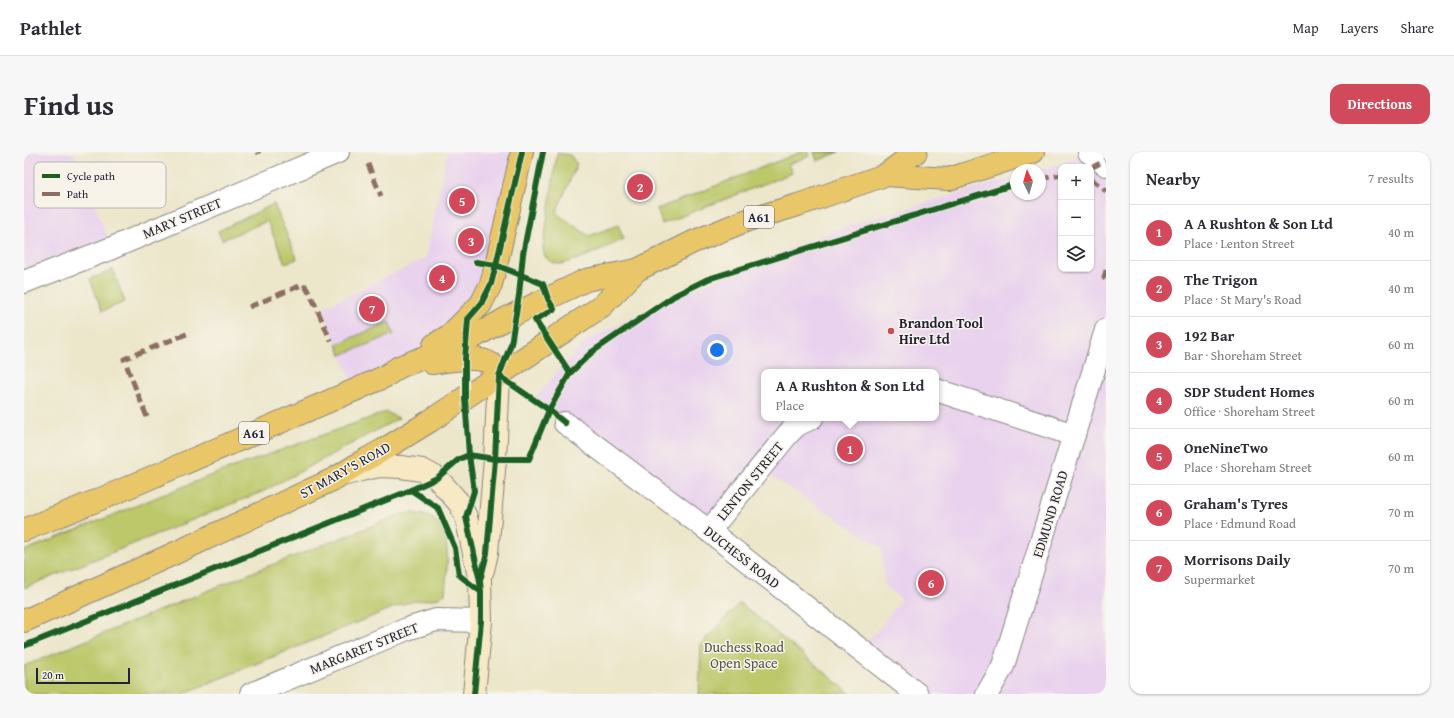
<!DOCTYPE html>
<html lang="en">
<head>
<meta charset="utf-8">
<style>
	:root { --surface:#fff; --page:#f7f7f7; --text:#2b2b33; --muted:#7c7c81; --line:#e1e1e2; --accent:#d1495b }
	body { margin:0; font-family:"Gentium Book Plus",serif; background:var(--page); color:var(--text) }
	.controls { position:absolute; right:12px; top:12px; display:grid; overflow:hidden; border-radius:8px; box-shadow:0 1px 3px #0004 }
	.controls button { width:36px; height:36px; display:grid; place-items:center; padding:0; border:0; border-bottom:1px solid var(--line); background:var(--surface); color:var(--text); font:20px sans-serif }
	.compass { position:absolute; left:986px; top:12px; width:36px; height:36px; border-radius:50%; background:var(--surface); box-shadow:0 1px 3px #0004; rotate:355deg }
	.scale { position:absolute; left:12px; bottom:10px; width:94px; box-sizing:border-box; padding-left:4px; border:2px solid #22223b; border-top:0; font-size:11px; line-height:14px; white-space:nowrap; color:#22223b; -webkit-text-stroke:3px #f7f3e8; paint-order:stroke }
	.you { position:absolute; left:693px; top:198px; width:14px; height:14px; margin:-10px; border:3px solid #fff; border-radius:50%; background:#1a73e8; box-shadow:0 0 0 6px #1a73e833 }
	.badge { display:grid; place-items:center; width:26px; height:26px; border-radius:50%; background:var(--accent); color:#fff; font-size:13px; font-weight:700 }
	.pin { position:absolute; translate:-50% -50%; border:2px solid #fff; box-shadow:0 1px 4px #0006 }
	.popup { position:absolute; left:737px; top:217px; width:178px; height:52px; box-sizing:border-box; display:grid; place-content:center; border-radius:8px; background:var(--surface); filter:drop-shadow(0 1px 3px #0005); font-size:13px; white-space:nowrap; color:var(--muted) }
	.popup b { font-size:15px; color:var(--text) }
	.popup::after { content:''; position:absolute; left:50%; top:100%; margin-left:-8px; border:8px solid transparent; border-top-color:var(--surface) }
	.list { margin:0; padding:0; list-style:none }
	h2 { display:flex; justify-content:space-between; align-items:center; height:52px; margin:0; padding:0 16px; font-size:17px }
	h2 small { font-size:13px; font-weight:400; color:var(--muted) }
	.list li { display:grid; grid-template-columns:26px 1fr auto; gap:12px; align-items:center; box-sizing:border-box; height:56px; padding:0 16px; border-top:1px solid var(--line) }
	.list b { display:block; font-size:15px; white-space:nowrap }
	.list p { margin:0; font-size:13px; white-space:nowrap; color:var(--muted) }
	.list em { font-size:13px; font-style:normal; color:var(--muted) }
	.icon { flex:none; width:22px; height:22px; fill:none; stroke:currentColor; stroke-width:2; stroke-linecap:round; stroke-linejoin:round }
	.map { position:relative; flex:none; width:1082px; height:542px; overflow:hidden; border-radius:12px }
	header { display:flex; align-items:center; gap:24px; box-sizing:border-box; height:56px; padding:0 20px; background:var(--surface); border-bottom:1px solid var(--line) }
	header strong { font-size:19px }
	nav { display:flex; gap:22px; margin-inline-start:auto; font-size:14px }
	.intro { display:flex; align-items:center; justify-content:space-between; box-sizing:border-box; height:96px; padding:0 24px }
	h1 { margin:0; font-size:28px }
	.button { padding:10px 18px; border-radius:12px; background:var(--accent); color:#fff; font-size:14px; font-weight:700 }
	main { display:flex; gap:24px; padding:0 24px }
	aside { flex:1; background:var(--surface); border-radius:12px; box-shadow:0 1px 3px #0004 }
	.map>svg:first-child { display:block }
	.built { fill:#e9d2ee; fill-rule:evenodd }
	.green { fill:#bcc86a; stroke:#6f7552 }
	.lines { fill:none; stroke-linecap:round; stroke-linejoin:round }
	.street-casing { stroke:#878482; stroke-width:24 }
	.secondary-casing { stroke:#878482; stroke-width:24 }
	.highway-casing { stroke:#878482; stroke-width:24 }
	.street { stroke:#fff; stroke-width:22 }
	.secondary { stroke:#f6e9c3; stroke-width:22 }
	.highway { stroke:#e9c769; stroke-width:22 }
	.quiet { stroke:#8d6e63; stroke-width:5; stroke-dasharray:10 5; stroke-linecap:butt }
	.cycleway-casing { stroke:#f7f3e8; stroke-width:8 }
	.cycleway { stroke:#1b5e20; stroke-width:6 }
	.poi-dot { fill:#d1495b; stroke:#f7f3e8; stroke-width:1.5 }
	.labels { text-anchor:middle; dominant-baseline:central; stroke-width:3; stroke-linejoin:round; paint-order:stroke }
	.shield { fill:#f7f3e8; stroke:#62616f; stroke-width:1 }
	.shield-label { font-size:13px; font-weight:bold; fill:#22223b }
	.street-label { font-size:14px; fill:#22223b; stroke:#f7f3e8 }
	.poi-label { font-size:14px; font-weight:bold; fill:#22223b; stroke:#f7f3e8; text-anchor:start }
	.park-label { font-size:14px; fill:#505449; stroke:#f7f3e8 }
	.key { fill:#f7f3e8; stroke:#b7b4b4; stroke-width:1 }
	.key-label { font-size:11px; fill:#22223b }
</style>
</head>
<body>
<header>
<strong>Pathlet</strong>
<nav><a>Map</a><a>Layers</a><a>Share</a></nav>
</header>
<div class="intro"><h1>Find us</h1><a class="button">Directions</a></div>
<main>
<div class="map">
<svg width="1082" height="542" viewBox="0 0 1082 542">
	<rect width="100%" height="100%" fill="#f7f3e8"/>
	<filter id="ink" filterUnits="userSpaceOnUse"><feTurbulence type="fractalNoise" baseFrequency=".025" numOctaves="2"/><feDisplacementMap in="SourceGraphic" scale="8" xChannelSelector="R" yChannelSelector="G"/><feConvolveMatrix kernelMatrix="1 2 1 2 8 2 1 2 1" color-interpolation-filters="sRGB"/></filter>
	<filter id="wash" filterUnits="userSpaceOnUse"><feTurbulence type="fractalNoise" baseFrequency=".012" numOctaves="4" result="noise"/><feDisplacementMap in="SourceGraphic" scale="16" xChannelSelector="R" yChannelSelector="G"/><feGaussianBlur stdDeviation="0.9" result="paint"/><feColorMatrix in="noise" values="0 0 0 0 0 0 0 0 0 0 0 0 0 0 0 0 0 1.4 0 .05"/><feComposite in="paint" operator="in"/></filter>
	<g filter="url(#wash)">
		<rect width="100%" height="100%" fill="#ece6ca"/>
		<!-- built -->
		<g class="built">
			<polygon points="0,0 49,0 88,96 0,130"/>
			<polygon points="423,0 498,0 481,76 444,167 331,238 298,156 402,106"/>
			<path d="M1064,0H1082V542H893L835,497L852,480L878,447L861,434L857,395L736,317L685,379L510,247L561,189L644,148L819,75L992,25V42H1016V18H1014L1044,9ZM1037,15H1067V117H1037ZM740,220H912V266H740Z"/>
		</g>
		<!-- green -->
		<g class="green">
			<polygon points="777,0 784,0 786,4 764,12 768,21 638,72 633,57"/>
			<polygon points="790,0 815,0 793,9"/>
			<path d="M533,1L546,3L553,12L532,61L565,84L594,73L600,87C586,93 548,112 535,112C525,111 519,105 519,96Z"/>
			<polygon points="250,52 273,107 261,111 243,69 198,88 194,79"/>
			<polygon points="89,118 101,150 78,159 66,127"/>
			<polygon points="365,170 370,182 317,203 313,192"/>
			<polygon points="362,260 375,266 240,339 0,436 0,399 188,323"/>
			<path d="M386,361C433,361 423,410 421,442L415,446L386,450L371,455L158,542H0V514L227,421L378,362Z"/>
			<polygon points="716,451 827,542 675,542 677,492"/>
		</g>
	</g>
	<g filter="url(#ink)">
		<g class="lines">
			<defs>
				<g id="street">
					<polyline points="1065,0 1082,13"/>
					<polyline points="0,130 88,96 314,0"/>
					<polyline points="912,238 1050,283"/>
					<polyline points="541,271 685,379 893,542"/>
					<polyline points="685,379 764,282 773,273 788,266"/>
					<polyline points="227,542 383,477 412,468 457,469"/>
					<polyline points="963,542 979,514 1082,178"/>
				</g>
				<g id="secondary">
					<polyline points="322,322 337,318 355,314 377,315 398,318 413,326 436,352 442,365 456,429 457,469 450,542"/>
					<polyline points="459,418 463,401 471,307 475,224"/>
				</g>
				<g id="highway">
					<polyline points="861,23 925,27 1009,0"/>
					<polyline points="410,193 426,183 457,152 467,132 472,113 498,0"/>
					<path d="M408,211C424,209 459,201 471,215C472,217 474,221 475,224"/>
					<polyline points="0,378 84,344 331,238 362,224 375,215 443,189 483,166 562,128 613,118 669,90 721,69 774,53 861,23 892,0"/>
					<polyline points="0,469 147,403 310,327 339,309 359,298 406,269 578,154 613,118"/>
				</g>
			</defs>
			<!-- street casing -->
			<use href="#street" class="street-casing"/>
			<!-- secondary casing -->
			<use href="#secondary" class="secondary-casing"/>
			<!-- highway casing -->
			<use href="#highway" class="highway-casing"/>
			<!-- street -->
			<use href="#street" class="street"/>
			<!-- secondary -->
			<use href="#secondary" class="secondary"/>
			<!-- highway -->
			<use href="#highway" class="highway"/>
			<!-- quiet -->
			<g class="quiet">
				<polyline points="234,0 235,2"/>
				<polyline points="344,12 357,44"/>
				<polyline points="1067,16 1082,8"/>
				<polyline points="1016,27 1037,23"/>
				<polyline points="1067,27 1082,39"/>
				<polyline points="1082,118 1080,126 1082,128"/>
				<polyline points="225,155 280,132 289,148 307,189"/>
				<polyline points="123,265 100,207 165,181"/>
			</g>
			<defs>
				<g id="cycleway">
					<polyline points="452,110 472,113 519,132 524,147 530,157 511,168 546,221"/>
					<polyline points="475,224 525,258 541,271"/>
					<polyline points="387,338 414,356 431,396 435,423 457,440"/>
					<polyline points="457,425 463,401 471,307 475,224 487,192 495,143 499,102 519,0"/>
					<polyline points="0,494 387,338 413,326 435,307 445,303 471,307 505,307 525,258 546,221 568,200 650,144 684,127 992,32"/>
					<polyline points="450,542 457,469 457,440 456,429 442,365 450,339 445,303 441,246 441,207 444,167 457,152 467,132 472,113 498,0"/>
				</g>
			</defs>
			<!-- cycleway casing -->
			<use href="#cycleway" class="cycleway-casing"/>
			<!-- cycleway -->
			<use href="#cycleway" class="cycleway"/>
		</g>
	</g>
	<!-- markers -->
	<circle class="poi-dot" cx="867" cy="179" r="4"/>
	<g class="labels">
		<!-- shield labels -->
		<g class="shield">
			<rect x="720" y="54" width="30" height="22" rx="3"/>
			<rect x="215" y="270" width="30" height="22" rx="3"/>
		</g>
		<g class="shield-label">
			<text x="735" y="65">A61</text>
			<text x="230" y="281">A61</text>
		</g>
		<!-- street labels -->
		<g class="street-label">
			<text transform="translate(158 66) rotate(-23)">MARY STREET</text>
			<text transform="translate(321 318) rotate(-29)">ST MARY'S ROAD</text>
			<text transform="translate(726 329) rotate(-51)">LENTON STREET</text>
			<text transform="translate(1026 362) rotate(-73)">EDMUND ROAD</text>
			<text transform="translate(718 405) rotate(38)">DUCHESS ROAD</text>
			<text transform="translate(340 496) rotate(-22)">MARGARET STREET</text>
		</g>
		<!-- poi labels -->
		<g class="poi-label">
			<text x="875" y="171">Brandon Tool<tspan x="875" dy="16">Hire Ltd</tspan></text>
		</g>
		<!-- park labels -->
		<g class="park-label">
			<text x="720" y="495">Duchess Road<tspan x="720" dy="16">Open Space</tspan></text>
		</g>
	</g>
	<!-- legend -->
	<rect x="10" y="10" width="132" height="46" rx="6" class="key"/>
	<rect x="18" y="22" width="18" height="4" fill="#1b5e20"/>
	<rect x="18" y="40" width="18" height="4" fill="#8d6e63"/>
	<g class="key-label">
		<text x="43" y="28">Cycle path</text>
		<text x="43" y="46">Path</text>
	</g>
</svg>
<div class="controls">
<button>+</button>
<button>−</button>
<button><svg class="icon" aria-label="layers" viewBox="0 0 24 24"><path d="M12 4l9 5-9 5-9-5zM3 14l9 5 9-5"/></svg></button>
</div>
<svg class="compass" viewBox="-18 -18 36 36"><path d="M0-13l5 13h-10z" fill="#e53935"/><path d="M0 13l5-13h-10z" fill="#7c7c81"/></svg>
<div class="scale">20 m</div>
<div class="you"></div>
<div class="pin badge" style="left:826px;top:297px">1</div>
<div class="popup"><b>A A Rushton &amp; Son Ltd</b>Place</div>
<div class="pin badge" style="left:616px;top:35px">2</div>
<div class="pin badge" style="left:447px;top:89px">3</div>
<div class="pin badge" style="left:418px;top:126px">4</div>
<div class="pin badge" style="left:438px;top:49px">5</div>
<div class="pin badge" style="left:907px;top:431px">6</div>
<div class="pin badge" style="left:348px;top:157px">7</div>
</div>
<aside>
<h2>Nearby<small>7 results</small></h2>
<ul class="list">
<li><span class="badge">1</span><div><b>A A Rushton &amp; Son Ltd</b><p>Place · Lenton Street</p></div><em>40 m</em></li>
<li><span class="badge">2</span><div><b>The Trigon</b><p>Place · St Mary's Road</p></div><em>40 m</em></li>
<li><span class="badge">3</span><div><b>192 Bar</b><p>Bar · Shoreham Street</p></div><em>60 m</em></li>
<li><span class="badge">4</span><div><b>SDP Student Homes</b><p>Office · Shoreham Street</p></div><em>60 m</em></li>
<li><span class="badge">5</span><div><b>OneNineTwo</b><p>Place · Shoreham Street</p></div><em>60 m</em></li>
<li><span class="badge">6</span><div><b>Graham's Tyres</b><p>Place · Edmund Road</p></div><em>70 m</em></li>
<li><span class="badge">7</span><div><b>Morrisons Daily</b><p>Supermarket</p></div><em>70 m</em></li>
</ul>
</aside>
</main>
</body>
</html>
